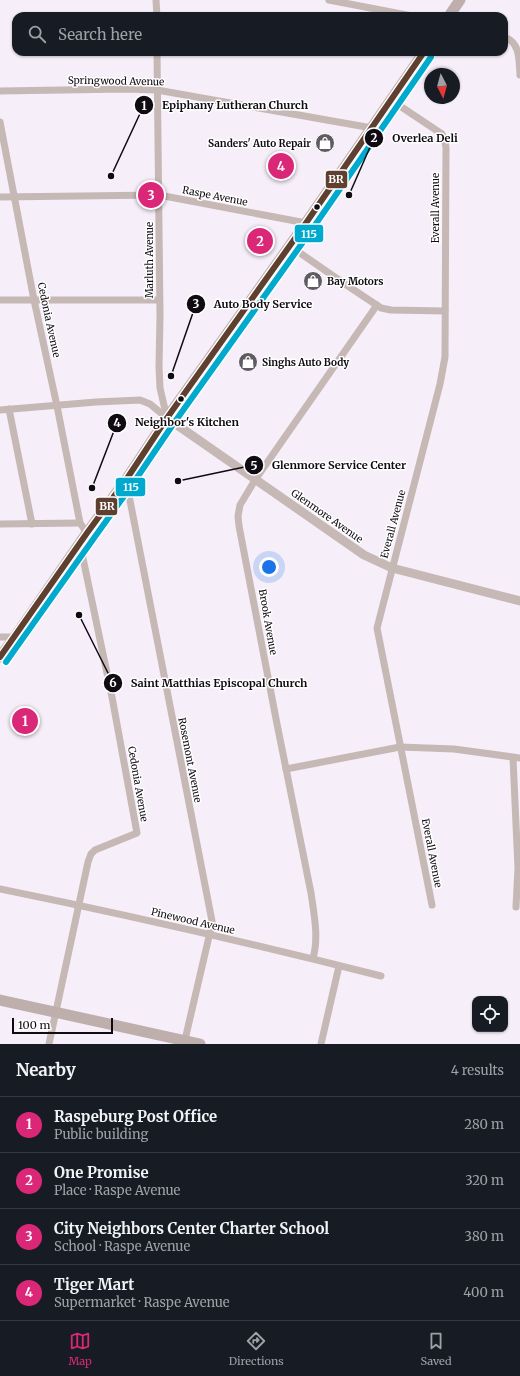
<!DOCTYPE html>
<html lang="en">
<head>
<meta charset="utf-8">
<style>
	:root { --surface:#171b24; --page:#20242c; --text:#f1f3f6; --muted:#9ea1a6; --line:#363941; --accent:#db2777 }
	body { margin:0; font-family:Merriweather,serif; background:var(--page); color:var(--text) }
	.controls { position:absolute; right:12px; bottom:12px; display:grid; overflow:hidden; border-radius:8px; box-shadow:0 1px 3px #0004 }
	.controls button { width:36px; height:36px; display:grid; place-items:center; padding:0; border:0; border-bottom:1px solid var(--line); background:var(--surface); color:var(--text); font:20px sans-serif }
	.compass { position:absolute; left:424px; top:68px; width:36px; height:36px; border-radius:50%; background:var(--surface); box-shadow:0 1px 3px #0004; rotate:174deg }
	.scale { position:absolute; left:12px; bottom:10px; width:101px; box-sizing:border-box; padding-left:4px; border:2px solid #100b12; border-top:0; font-size:11px; line-height:14px; white-space:nowrap; color:#100b12; -webkit-text-stroke:3px #fff; paint-order:stroke }
	.you { position:absolute; left:269px; top:567px; width:14px; height:14px; margin:-10px; border:3px solid #fff; border-radius:50%; background:#1a73e8; box-shadow:0 0 0 6px #1a73e833 }
	.badge { display:grid; place-items:center; width:26px; height:26px; border-radius:50%; background:var(--accent); color:#fff; font-size:13px; font-weight:700 }
	.pin { position:absolute; translate:-50% -50%; border:2px solid #fff; box-shadow:0 1px 4px #0006 }
	.list { margin:0; padding:0; list-style:none }
	h2 { display:flex; justify-content:space-between; align-items:center; height:52px; margin:0; padding:0 16px; font-size:17px }
	h2 small { font-size:13px; font-weight:400; color:var(--muted) }
	.list li { display:grid; grid-template-columns:26px 1fr auto; gap:12px; align-items:center; box-sizing:border-box; height:56px; padding:0 16px; border-top:1px solid var(--line) }
	.list b { display:block; font-size:15px; white-space:nowrap }
	.list p { margin:0; font-size:13px; white-space:nowrap; color:var(--muted) }
	.list em { font-size:13px; font-style:normal; color:var(--muted) }
	.icon { flex:none; width:22px; height:22px; fill:none; stroke:currentColor; stroke-width:2; stroke-linecap:round; stroke-linejoin:round }
	.map { position:relative; flex:none; width:520px; height:1044px; overflow:hidden }
	.search { position:absolute; background:var(--surface); box-shadow:0 1px 3px #0004; left:12px; right:12px; top:12px; height:44px; display:flex; align-items:center; gap:10px; box-sizing:border-box; padding:0 14px; border-radius:12px; color:var(--muted); font-size:15px }
	.sheet { height:276px; background:var(--surface) }
	nav { display:flex; justify-content:space-around; align-items:center; box-sizing:border-box; height:56px; border-top:1px solid var(--line); background:var(--surface); font-size:11px; color:var(--muted) }
	nav a { display:grid; justify-items:center; gap:2px }
	nav .on { color:var(--accent) }
	.map>svg:first-child { display:block }
	.lines { fill:none; stroke-linecap:round; stroke-linejoin:round }
	.minor { stroke:#c6b8b4; stroke-width:7 }
	.tertiary { stroke:#c6b8b4; stroke-width:9 }
	.primary { stroke:#bfafac; stroke-width:11 }
	.bus-1-casing { stroke:#fff; stroke-width:9 }
	.bus-2-casing { stroke:#fff; stroke-width:9 }
	.bus-1 { stroke:#5f4030; stroke-width:6 }
	.bus-2 { stroke:#00a9ce; stroke-width:6 }
	.bus-dot { fill:#100b12; stroke:#fff; stroke-width:1.5 }
	.labels { text-anchor:middle; dominant-baseline:central; stroke-width:3; stroke-linejoin:round; paint-order:stroke }
	.street-label { font-size:10px; fill:#100b12; stroke:#fff }
	.poi-label { font-size:10px; font-weight:bold; fill:#100b12; stroke:#fff; text-anchor:start }
	.leader { fill:none; stroke:#100b12; stroke-width:1.5 }
	.callout-dot { fill:#100b12; stroke:#fff; stroke-width:1.5 }
	.mark-label { font-size:12px; text-anchor:middle; font-weight:bold; fill:#fff }
	.callout-label { font-size:11px; text-anchor:middle; font-weight:bold; fill:#100b12; stroke:#fff; stroke-width:3; stroke-linejoin:round; paint-order:stroke }
	.line-badge { stroke:#fff; stroke-width:1.5 }
	.badge-label { font-size:11px; text-anchor:middle; font-weight:bold; fill:#fff }
</style>
</head>
<body>
<div class="map">
<svg width="520" height="1044" viewBox="0 0 520 1044">
	<rect width="100%" height="100%" fill="#f6eef9"/>
	<g class="lines">
		<!-- minor -->
		<g class="minor">
			<polyline points="156,0 157,16"/>
			<polyline points="329,0 412,16"/>
			<path d="M504,37C520,42 519,59 520,75"/>
			<polyline points="157,52 160,316 159,367 160,388 167,418"/>
			<polyline points="0,91 126,89 157,90 372,128"/>
			<polyline points="391,100 442,134 445,141 446,148 445,357 440,384 377,628 432,905"/>
			<polyline points="0,122 34,300 57,406 80,523 87,533"/>
			<polyline points="0,197 159,195 306,223"/>
			<polyline points="290,246 339,280 381,308 391,310 445,311"/>
			<polyline points="0,300 159,300"/>
			<polyline points="9,409 32,524"/>
			<polyline points="0,410 96,402 140,400 150,404 167,418"/>
			<polyline points="126,480 212,921 211,928 184,1044"/>
			<polyline points="0,524 80,523"/>
			<polyline points="0,637 15,637"/>
			<polyline points="513,758 518,868 516,907"/>
			<polyline points="286,769 400,747 454,749 520,758"/>
			<path d="M0,889C128,915 254,944 381,976"/>
			<path d="M313,958C319,938 314,914 311,893L277,724L239,526L238,516L240,505L255,480L377,305"/>
			<polyline points="49,1044 88,862 91,854 95,850 137,833 112,697 80,544"/>
			<polyline points="321,1044 339,966"/>
		</g>
		<!-- tertiary -->
		<polyline class="tertiary" points="167,418 364,555 392,568 520,601"/>
		<!-- primary -->
		<g class="primary">
			<polyline points="449,16 460,0"/>
			<polyline points="0,657 15,637 87,533 126,480 167,418 306,223 424,52"/>
			<polyline points="0,1000 200,1044"/>
		</g>
		<defs>
			<polyline id="bus-1" points="0,657 87,533 126,480 167,418 306,223 424,52"/>
			<polyline id="bus-2" points="6,662 94,538 132,485 174,423 313,228 431,57"/>
		</defs>
		<!-- bus-1 casing -->
		<use href="#bus-1" class="bus-1-casing"/>
		<!-- bus-2 casing -->
		<use href="#bus-2" class="bus-2-casing"/>
		<!-- bus-1 -->
		<use href="#bus-1" class="bus-1"/>
		<!-- bus-2 -->
		<use href="#bus-2" class="bus-2"/>
	</g>
	<!-- icons -->
	<defs>
		<symbol id="shop-disc" viewBox="-11 -11 22 22"><circle r="9.5" fill="#605a63" stroke="#fff"/><path d="M-5-2.5h2.3a2.7 3.5 0 0 1 5.4 0H5L5.5 6h-11ZM-1.5-2.5h3a1.5 2.3 0 0 0-3 0Z" fill="#fff"/></symbol>
	</defs>
	<g fill-rule="evenodd">
		<use href="#shop-disc" x="314" y="132" width="22" height="22"/>
		<use href="#shop-disc" x="302" y="270" width="22" height="22"/>
		<use href="#shop-disc" x="237" y="351" width="22" height="22"/>
	</g>
	<!-- markers -->
	<g class="bus-dot">
		<circle cx="317" cy="207" r="3.5"/>
		<circle cx="181" cy="399" r="3.5"/>
	</g>
	<g class="labels">
		<!-- street labels -->
		<g class="street-label">
			<text transform="translate(116 81) rotate(1)">Springwood Avenue</text>
			<text transform="translate(215 196) rotate(11)">Raspe Avenue</text>
			<text transform="translate(435 208) rotate(-90)">Everall Avenue</text>
			<text transform="translate(149 260) rotate(-90)">Marluth Avenue</text>
			<text transform="translate(49 320) rotate(78)">Cedonia Avenue</text>
			<text transform="translate(327 516) rotate(35)">Glenmore Avenue</text>
			<text transform="translate(393 524) rotate(-75)">Everall Avenue</text>
			<text transform="translate(268 622) rotate(80)">Brook Avenue</text>
			<text transform="translate(190 760) rotate(79)">Rosemont Avenue</text>
			<text transform="translate(138 784) rotate(80)">Cedonia Avenue</text>
			<text transform="translate(432 853) rotate(79)">Everall Avenue</text>
			<text transform="translate(193 921) rotate(13)">Pinewood Avenue</text>
		</g>
		<!-- poi labels -->
		<g class="poi-label">
			<text x="311" y="143" text-anchor="end">Sanders' Auto Repair</text>
			<text x="327" y="281">Bay Motors</text>
			<text x="262" y="362">Singhs Auto Body</text>
		</g>
	</g>
	<!-- callouts -->
	<path class="leader" d="M111 176L144 105M349 195L374 138M171 376L196 304M92 488L117 423M178 481L254 465M79 615L113 683"/>
	<g class="callout-dot">
		<circle cx="111" cy="176" r="4"/>
		<circle cx="349" cy="195" r="4"/>
		<circle cx="171" cy="376" r="4"/>
		<circle cx="92" cy="488" r="4"/>
		<circle cx="178" cy="481" r="4"/>
		<circle cx="79" cy="615" r="4"/>
		<circle cx="144" cy="105" r="10"/>
		<circle cx="374" cy="138" r="10"/>
		<circle cx="196" cy="304" r="10"/>
		<circle cx="117" cy="423" r="10"/>
		<circle cx="254" cy="465" r="10"/>
		<circle cx="113" cy="683" r="10"/>
	</g>
	<g class="mark-label">
		<text x="144" y="110">1</text>
		<text x="374" y="142">2</text>
		<text x="196" y="308">3</text>
		<text x="117" y="427">4</text>
		<text x="254" y="470">5</text>
		<text x="113" y="687">6</text>
	</g>
	<g class="callout-label">
		<text x="235" y="109">Epiphany Lutheran Church</text>
		<text x="425" y="142">Overlea Deli</text>
		<text x="263" y="308">Auto Body Service</text>
		<text x="187" y="426">Neighbor's Kitchen</text>
		<text x="339" y="469">Glenmore Service Center</text>
		<text x="219" y="687">Saint Matthias Episcopal Church</text>
	</g>
	<g class="line-badge">
		<rect x="325" y="170" width="23" height="19" rx="4" fill="#5f4030"/>
		<rect x="294" y="224" width="30" height="19" rx="4" fill="#00a9ce"/>
		<rect x="115" y="477" width="31" height="20" rx="4" fill="#00a9ce"/>
		<rect x="95" y="497" width="23" height="19" rx="4" fill="#5f4030"/>
	</g>
	<g class="badge-label">
		<text x="336" y="183">BR</text>
		<text x="309" y="238">115</text>
		<text x="131" y="491">115</text>
		<text x="107" y="510">BR</text>
	</g>
</svg>
<div class="controls">
<button><svg class="icon" aria-label="locate" viewBox="0 0 24 24"><circle cx="12" cy="12" r="6"/><path d="M12 2v4M12 18v4M2 12h4M18 12h4"/></svg></button>
</div>
<svg class="compass" viewBox="-18 -18 36 36"><path d="M0-13l5 13h-10z" fill="#e53935"/><path d="M0 13l5-13h-10z" fill="#9ea1a6"/></svg>
<div class="scale">100 m</div>
<div class="you"></div>
<div class="pin badge" style="left:25px;top:721px">1</div>
<div class="pin badge" style="left:260px;top:241px">2</div>
<div class="pin badge" style="left:151px;top:195px">3</div>
<div class="pin badge" style="left:281px;top:166px">4</div>
<div class="search"><svg class="icon" aria-label="search" viewBox="0 0 24 24"><circle cx="10" cy="10" r="6"/><path d="M15 15l6 6"/></svg>Search here</div>
</div>
<section class="sheet">
<h2>Nearby<small>4 results</small></h2>
<ul class="list">
<li><span class="badge">1</span><div><b>Raspeburg Post Office</b><p>Public building</p></div><em>280 m</em></li>
<li><span class="badge">2</span><div><b>One Promise</b><p>Place · Raspe Avenue</p></div><em>320 m</em></li>
<li><span class="badge">3</span><div><b>City Neighbors Center Charter School</b><p>School · Raspe Avenue</p></div><em>380 m</em></li>
<li><span class="badge">4</span><div><b>Tiger Mart</b><p>Supermarket · Raspe Avenue</p></div><em>400 m</em></li>
</ul>
</section>
<nav>
<a class="on"><svg class="icon" aria-label="map" viewBox="0 0 24 24"><path d="M3 6l6-2 6 2 6-2v14l-6 2-6-2-6 2zM9 4v14M15 6v14"/></svg>Map</a>
<a><svg class="icon" aria-label="directions" viewBox="0 0 24 24"><path d="M12 3l9 9-9 9-9-9zM9 14v-3h6M13 9l2 2-2 2"/></svg>Directions</a>
<a><svg class="icon" aria-label="saved" viewBox="0 0 24 24"><path d="M7 4h10v16l-5-4-5 4z"/></svg>Saved</a>
</nav>
</body>
</html>
